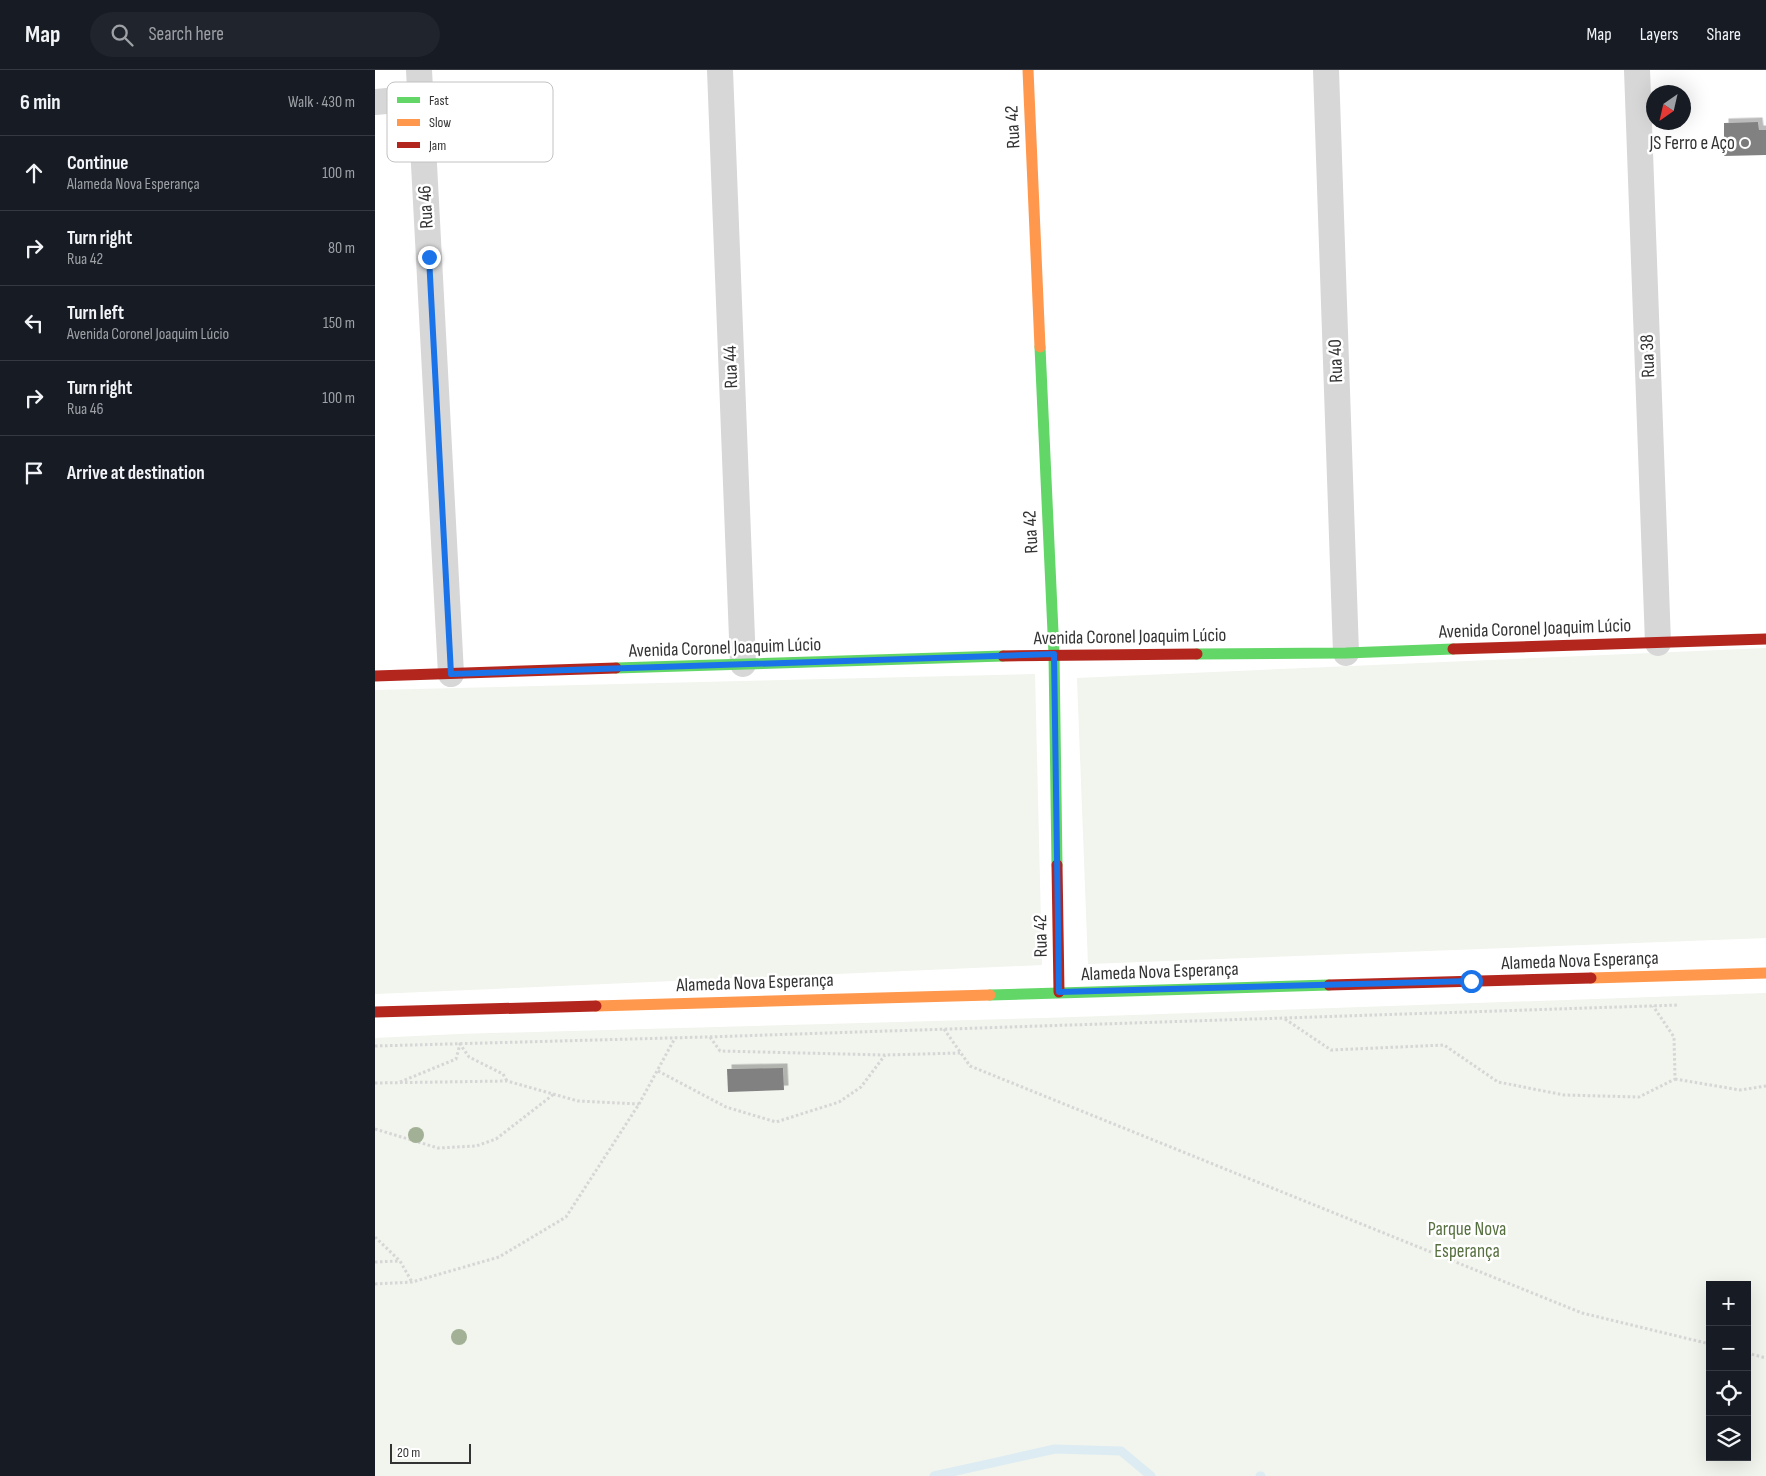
<!DOCTYPE html>
<html lang="en">
<head>
<meta charset="utf-8">
<style>
	:root { --surface:#171b24; --page:#20242c; --text:#f1f3f6; --muted:#9ea1a6; --line:#363941 }
	body { margin:0; font-family:"Sofia Sans Condensed",sans-serif; background:var(--page); color:var(--text) }
	.controls { position:absolute; right:15px; bottom:15px; display:grid; overflow:hidden; border-radius:0px; box-shadow:0 5px 20px #0002 }
	.controls button { width:45px; height:45px; display:grid; place-items:center; padding:0; border:0; border-bottom:1px solid var(--line); background:var(--surface); color:var(--text); font:25px sans-serif }
	.compass { position:absolute; left:1271px; top:15px; width:45px; height:45px; border-radius:50%; background:var(--surface); box-shadow:0 5px 20px #0002; rotate:214deg }
	.scale { position:absolute; left:15px; bottom:12px; width:81px; box-sizing:border-box; padding-left:5px; border:2px solid #333; border-top:0; font-size:14px; line-height:18px; white-space:nowrap; color:#333; -webkit-text-stroke:4px #fff; paint-order:stroke }
	.stop { position:absolute; width:15px; height:15px; margin:-11px; border:4px solid #1a73e8; border-radius:50%; background:#fff }
	.stop.end { background:#1a73e8; border-color:#fff; box-shadow:0 1px 5px #0008 }
	.list { margin:0; padding:0; list-style:none }
	h2 { display:flex; justify-content:space-between; align-items:center; height:65px; margin:0; padding:0 20px; font-size:21px }
	h2 small { font-size:16px; font-weight:400; color:var(--muted) }
	.list li { display:grid; grid-template-columns:32px 1fr auto; gap:15px; align-items:center; box-sizing:border-box; height:75px; padding:0 20px; border-top:1px solid var(--line) }
	.list b { display:block; font-size:19px; white-space:nowrap }
	.list p { margin:0; font-size:16px; white-space:nowrap; color:var(--muted) }
	.list em { font-size:16px; font-style:normal; color:var(--muted) }
	.icon { flex:none; width:28px; height:28px; fill:none; stroke:currentColor; stroke-width:2; stroke-linecap:round; stroke-linejoin:round }
	.map { position:relative; flex:none; width:1391px; height:1406px; overflow:hidden }
	header { display:flex; align-items:center; gap:30px; box-sizing:border-box; height:70px; padding:0 25px; background:var(--surface); border-bottom:1px solid var(--line) }
	header strong { font-size:24px }
	nav { display:flex; gap:28px; margin-inline-start:auto; font-size:18px }
	.search { width:350px; height:45px; background:var(--page); display:flex; align-items:center; gap:12px; box-sizing:border-box; padding:0 18px; border-radius:28px; color:var(--muted); font-size:19px }
	main { display:flex }
	aside { flex:1; background:var(--surface) }
	.map>svg:first-child { display:block }
	.green { fill:#f1f5ed; fill-rule:evenodd }
	.lines { fill:none; stroke-linecap:round; stroke-linejoin:round }
	.stream { stroke:#ddebf3; stroke-width:9 }
	.building { fill:#818181; filter:url(#shadow) }
	.path { stroke:#d6d6d6; stroke-width:3; stroke-dasharray:2.5 2.5; stroke-linecap:butt }
	.street { stroke:#d7d7d7; stroke-width:26 }
	.fast { stroke:#63d668; stroke-width:11 }
	.slow { stroke:#ff974d; stroke-width:11 }
	.jam { stroke:#b3261e; stroke-width:11 }
	.tree { fill:#a2b095 }
	.route { stroke:#1a73e8; stroke-width:6 }
	.poi-dot { fill:#7a7a7a; stroke:#fff; stroke-width:2 }
	.labels { text-anchor:middle; dominant-baseline:central; stroke-width:5; stroke-linejoin:round; paint-order:stroke }
	.street-label { font-size:19px; fill:#333; stroke:#fff }
	.poi-label { font-size:19px; fill:#333; stroke:#fff; text-anchor:end }
	.park-label { font-size:19px; fill:#56703f; stroke:#fff }
	.key { fill:#fff; stroke:#c2c2c2; stroke-width:1 }
	.key-label { font-size:14px; fill:#333 }
</style>
</head>
<body>
<header>
<strong>Map</strong>
<div class="search"><svg class="icon" aria-label="search" viewBox="0 0 24 24"><circle cx="10" cy="10" r="6"/><path d="M15 15l6 6"/></svg>Search here</div>
<nav><a>Map</a><a>Layers</a><a>Share</a></nav>
</header>
<main>
<aside>
<h2>6 min<small>Walk · 430 m</small></h2>
<ul class="list">
<li><svg class="icon" aria-label="ahead" viewBox="0 0 24 24"><path d="M12 20V5M6 11l6-6 6 6"/></svg><div><b>Continue</b><p>Alameda Nova Esperança</p></div><em>100 m</em></li>
<li><svg class="icon" aria-label="right" viewBox="0 0 24 24"><path d="M7 20v-9h11M14 6l5 5-5 5"/></svg><div><b>Turn right</b><p>Rua 42</p></div><em>80 m</em></li>
<li><svg class="icon" aria-label="left" viewBox="0 0 24 24"><path d="M17 20v-9H6M10 6l-5 5 5 5"/></svg><div><b>Turn left</b><p>Avenida Coronel Joaquim Lúcio</p></div><em>150 m</em></li>
<li><svg class="icon" aria-label="right" viewBox="0 0 24 24"><path d="M7 20v-9h11M14 6l5 5-5 5"/></svg><div><b>Turn right</b><p>Rua 46</p></div><em>100 m</em></li>
<li><svg class="icon" aria-label="arrive" viewBox="0 0 24 24"><path d="M6 21V4h12l-3 4 3 4H6"/></svg><div><b>Arrive at destination</b></div></li>
</ul>
</aside>
<div class="map">
<svg width="1391" height="1406" viewBox="0 0 1391 1406">
	<defs>
		<filter id="shadow"><feDropShadow dx="4.5" dy="-4.5" stdDeviation="0" flood-color="#0004"/></filter>
	</defs>
	<rect width="100%" height="100%" fill="#fff"/>
	<!-- green -->
	<g class="green">
		<polygon points="1391,578 1391,868 713,894 702,608"/>
		<polygon points="660,604 667,895 0,924 0,620"/>
		<path d="M1391,923V1406H0V968L84,964L670,948ZM1335,1215H1372V1387H1335Z"/>
	</g>
	<g class="lines">
		<!-- stream -->
		<g class="stream">
			<polyline points="559,1406 680,1379 746,1381 776,1406"/>
			<polyline points="885,1406 886,1406"/>
		</g>
	</g>
	<!-- building -->
	<g class="building">
		<polygon points="1383,52 1384,60 1391,60 1391,85 1349,86 1349,53"/>
		<polygon points="408,998 409,1020 353,1022 352,999"/>
	</g>
	<g class="lines">
		<!-- path -->
		<g class="path">
			<polyline points="910,949 956,980 1069,975 1123,1012 1189,1025 1264,1027 1300,1009 1299,967 1278,936"/>
			<polyline points="569,959 595,996 1207,1243 1335,1274"/>
			<polyline points="335,967 345,981 510,985 585,983"/>
			<polyline points="0,976 331,967 1304,935"/>
			<polyline points="283,1001 351,1037 401,1052 464,1032 486,1017 510,985"/>
			<polyline points="1300,1009 1365,1020 1391,1016"/>
			<polyline points="25,1012 81,989 85,974 94,987 128,1004 132,1011"/>
			<polyline points="0,1013 132,1011 203,1031 264,1034"/>
			<polyline points="0,1059 63,1078 101,1076 121,1069 179,1024"/>
			<polyline points="0,1167 25,1191 37,1212"/>
			<polyline points="0,1192 24,1191"/>
			<polyline points="0,1214 37,1212 124,1187 191,1147 264,1034 300,968"/>
			<polyline points="1372,1283 1391,1288"/>
		</g>
		<!-- street -->
		<g class="street">
			<polyline points="44,0 76,604"/>
			<polyline points="345,0 368,594"/>
			<polyline points="951,0 971,583"/>
			<polyline points="1262,0 1283,573"/>
			<polyline points="0,32 45,28"/>
		</g>
		<!-- fast -->
		<g class="fast">
			<polyline points="665,277 679,584 682,795"/>
			<polyline points="822,584 971,583 1078,579"/>
			<polyline points="241,598 628,586"/>
			<polyline points="615,925 954,915"/>
		</g>
		<!-- slow -->
		<g class="slow">
			<polyline points="653,0 665,277"/>
			<polyline points="1216,908 1391,903"/>
			<polyline points="221,936 615,925"/>
		</g>
		<!-- jam -->
		<g class="jam">
			<polyline points="1078,579 1391,569"/>
			<polyline points="628,586 822,584"/>
			<polyline points="0,606 241,598"/>
			<polyline points="682,795 684,922"/>
			<polyline points="954,915 1216,908"/>
			<polyline points="0,942 221,936"/>
		</g>
	</g>
	<!-- trees -->
	<g class="tree">
		<circle cx="41" cy="1065" r="8"/>
		<circle cx="84" cy="1267" r="8"/>
	</g>
	<g class="lines">
		<!-- route -->
		<polyline class="route" points="54,187 76,604 679,584 684,922 1096,911"/>
	</g>
	<!-- markers -->
	<circle class="poi-dot" cx="1370" cy="73" r="5"/>
	<g class="labels">
		<!-- street labels -->
		<g class="street-label">
			<text transform="translate(638 57) rotate(-93)">Rua 42</text>
			<text transform="translate(51 137) rotate(-93)">Rua 46</text>
			<text transform="translate(1273 286) rotate(-92)">Rua 38</text>
			<text transform="translate(961 291) rotate(-92)">Rua 40</text>
			<text transform="translate(356 297) rotate(-92)">Rua 44</text>
			<text transform="translate(656 462) rotate(-93)">Rua 42</text>
			<text transform="translate(1160 559) rotate(-2)">Avenida Coronel Joaquim Lúcio</text>
			<text transform="translate(755 567) rotate(-1)">Avenida Coronel Joaquim Lúcio</text>
			<text transform="translate(350 578) rotate(-2)">Avenida Coronel Joaquim Lúcio</text>
			<text transform="translate(666 866) rotate(-91)">Rua 42</text>
			<text transform="translate(1205 891) rotate(-2)">Alameda Nova Esperança</text>
			<text transform="translate(785 902) rotate(-2)">Alameda Nova Esperança</text>
			<text transform="translate(380 913) rotate(-2)">Alameda Nova Esperança</text>
		</g>
		<!-- poi labels -->
		<g class="poi-label">
			<text x="1360" y="73">JS Ferro e Aço</text>
		</g>
		<!-- park labels -->
		<g class="park-label">
			<text x="1092" y="1159">Parque Nova<tspan x="1092" dy="22">Esperança</tspan></text>
		</g>
	</g>
	<!-- legend -->
	<rect x="12" y="12" width="166" height="80" rx="8" class="key"/>
	<rect x="22" y="27" width="23" height="6" fill="#63d668"/>
	<rect x="22" y="49" width="23" height="7" fill="#ff974d"/>
	<rect x="22" y="72" width="23" height="6" fill="#b3261e"/>
	<g class="key-label">
		<text x="54" y="35">Fast</text>
		<text x="54" y="57">Slow</text>
		<text x="54" y="80">Jam</text>
	</g>
</svg>
<div class="controls">
<button>+</button>
<button>−</button>
<button><svg class="icon" aria-label="locate" viewBox="0 0 24 24"><circle cx="12" cy="12" r="6"/><path d="M12 2v4M12 18v4M2 12h4M18 12h4"/></svg></button>
<button><svg class="icon" aria-label="layers" viewBox="0 0 24 24"><path d="M12 4l9 5-9 5-9-5zM3 14l9 5 9-5"/></svg></button>
</div>
<svg class="compass" viewBox="-18 -18 36 36"><path d="M0-13l5 13h-10z" fill="#e53935"/><path d="M0 13l5-13h-10z" fill="#9ea1a6"/></svg>
<div class="scale">20 m</div>
<div class="stop" style="left:1096px;top:911px"></div>
<div class="stop end" style="left:54px;top:187px"></div>
</div>
</main>
</body>
</html>
